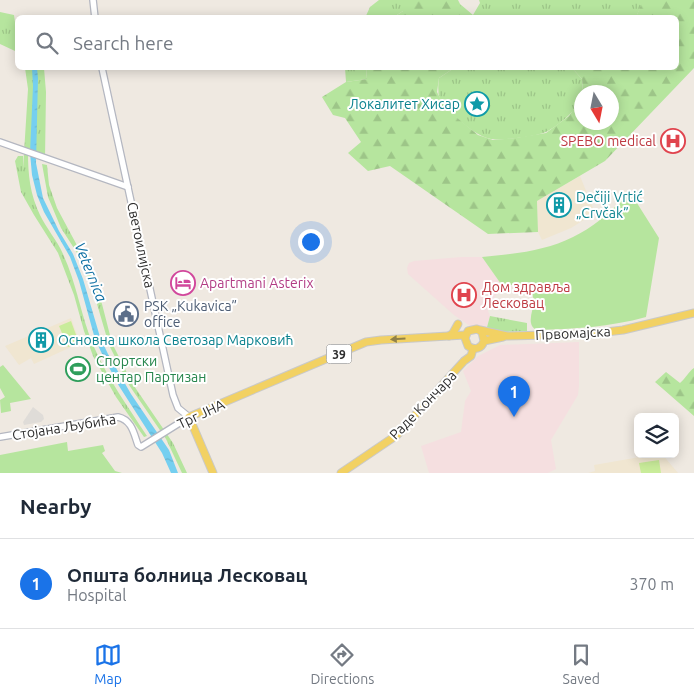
<!DOCTYPE html>
<html lang="en">
<head>
<meta charset="utf-8">
<style>
	:root { --surface:#fff; --page:#f6f6f7; --text:#1f2937; --muted:#747a83; --line:#e0e1e3; --accent:#1a73e8 }
	body { margin:0; font-family:Ubuntu,sans-serif; background:var(--page); color:var(--text) }
	.controls { position:absolute; right:15px; bottom:15px; display:grid; overflow:hidden; border-radius:8px; box-shadow:0 2px 12px #0003 }
	.controls button { width:45px; height:45px; display:grid; place-items:center; padding:0; border:0; border-bottom:1px solid var(--line); background:var(--surface); color:var(--text); font:25px sans-serif }
	.compass { position:absolute; left:574px; top:85px; width:45px; height:45px; border-radius:50%; background:var(--surface); box-shadow:0 2px 12px #0003; rotate:170deg }
	.you { position:absolute; left:310px; top:241px; width:18px; height:18px; margin:-12px; border:4px solid #fff; border-radius:50%; background:#1a73e8; box-shadow:0 0 0 8px #1a73e833 }
	.badge { display:grid; place-items:center; width:32px; height:32px; border-radius:50%; background:var(--accent); color:#fff; font-size:16px; font-weight:700 }
	.pin { position:absolute; translate:-50% -41px; filter:drop-shadow(0 1px 2px #0008) }
	.pin::after { content:''; position:absolute; top:26px; width:18px; height:15px; background:inherit; clip-path:polygon(0 0,100% 0,50% 100%) }
	.list { margin:0; padding:0; list-style:none }
	h2 { display:flex; justify-content:space-between; align-items:center; height:65px; margin:0; padding:0 20px; font-size:21px }
	h2 small { font-size:16px; font-weight:400; color:var(--muted) }
	.list li { display:grid; grid-template-columns:32px 1fr auto; gap:15px; align-items:center; box-sizing:border-box; height:90px; padding:0 20px; border-top:1px solid var(--line) }
	.list b { display:block; font-size:19px; white-space:nowrap }
	.list p { margin:0; font-size:16px; white-space:nowrap; color:var(--muted) }
	.list em { font-size:16px; font-style:normal; color:var(--muted) }
	.icon { flex:none; width:28px; height:28px; fill:none; stroke:currentColor; stroke-width:2; stroke-linecap:round; stroke-linejoin:round }
	.map { position:relative; flex:none; width:694px; height:473px; overflow:hidden }
	.search { position:absolute; background:var(--surface); box-shadow:0 2px 12px #0003; left:15px; right:15px; top:15px; height:55px; display:flex; align-items:center; gap:12px; box-sizing:border-box; padding:0 18px; border-radius:8px; color:var(--muted); font-size:19px }
	.sheet { height:155px; background:var(--surface) }
	nav { display:flex; justify-content:space-around; align-items:center; box-sizing:border-box; height:70px; border-top:1px solid var(--line); background:var(--surface); font-size:14px; color:var(--muted) }
	nav a { display:grid; justify-items:center; gap:2px }
	nav .on { color:var(--accent) }
	.map>svg:first-child { display:block }
	.education { fill:#f0e6d1 }
	.medical { fill:#f5dfe0 }
	.grass { fill:url(#grass-tufts) }
	.forest { fill:url(#forest-firs) }
	.park { fill:#b6e59e }
	.pitch { fill:#c9ec9a }
	.plaza { fill:#dfdcd8 }
	.water { fill:url(#water-ripples) }
	.lines { fill:none; stroke-linecap:round; stroke-linejoin:round }
	.tertiary-casing { stroke:#b4b7c1; stroke-width:8 }
	.primary-casing { stroke:#c9c9c9; stroke-width:9 }
	.tertiary { stroke:#fff; stroke-width:5.5 }
	.primary { stroke:#f2d163; stroke-width:7 }
	.oneway { fill:#908048 }
	.labels { text-anchor:middle; dominant-baseline:central; stroke-width:4; stroke-linejoin:round; paint-order:stroke }
	.shield { fill:#fff; stroke:#6d6d6d; stroke-width:1 }
	.shield-label { font-size:12px; font-weight:bold; fill:#2e2e2e }
	.culture-label { font-size:14px; fill:#0d838f; stroke:#fff; text-anchor:start }
	.health-label { font-size:14px; fill:#be3a42; stroke:#fff; text-anchor:end }
	.street-label { font-size:14px; fill:#2e2e2e; stroke:#fff }
	.hotel-label { font-size:14px; fill:#b23c85; stroke:#fff; text-anchor:start }
	.service-label { font-size:14px; fill:#4e5e75; stroke:#fff; text-anchor:start }
	.leisure-label { font-size:14px; fill:#27864d; stroke:#fff; text-anchor:start }
	.water-label { font-size:15px; font-style:italic; fill:#0d6fa3; stroke:#fff }
</style>
</head>
<body>
<div class="map">
<svg width="694" height="473" viewBox="0 0 694 473">
	<defs>
		<pattern id="grass-tufts" width="24" height="20" patternUnits="userSpaceOnUse" patternTransform="scale(1.25)"><rect width="24" height="20" fill="#b6e59e"/><path d="M3 7l-1-3M5 7V3M7 7l1-3M15 17l-1-3M17 17v-4M19 17l1-3" fill="none" stroke="#9dc588"/></pattern>
		<pattern id="forest-firs" width="22" height="20" patternUnits="userSpaceOnUse" patternTransform="scale(1.25)"><rect width="22" height="20" fill="#b6e59e"/><path d="M5 1l3.5 6h-7zM16 11l3.5 6h-7z" fill="#9dc588"/></pattern>
		<pattern id="water-ripples" width="26" height="14" patternUnits="userSpaceOnUse" patternTransform="scale(1.25)"><rect width="26" height="14" fill="#75cff0"/><path d="M2 4q2-2 4 0t4 0M15 11q2-2 4 0t4 0" fill="none" stroke="#66b2ce"/></pattern>
	</defs>
	<rect width="100%" height="100%" fill="#efe9e1"/>
	<!-- education -->
	<g class="education">
		<polygon points="580,176 595,213 571,228 542,240 538,232 537,201"/>
		<polygon points="71,318 80,343 34,364 31,358 19,365 5,346"/>
		<polygon points="657,454 662,454 678,473 588,473 595,471 594,465"/>
	</g>
	<!-- medical -->
	<g class="medical">
		<polygon points="461,257 482,257 501,284 488,311 490,316 486,331 473,328 454,315 408,274 407,268 409,263 414,261"/>
		<polygon points="579,342 579,386 578,395 551,440 556,469 548,473 429,473 421,446 461,432 465,401 471,391 463,371 478,356 500,345"/>
	</g>
	<!-- grass -->
	<g class="grass">
		<polygon points="379,0 403,0 403,11 394,17 365,18 370,7"/>
		<polygon points="479,0 643,0 643,2 636,17 460,18 460,4 473,15 480,3"/>
		<polygon points="0,12 14,15 16,29 17,30 17,55 15,51 0,44"/>
		<path d="M25,68H44L46,92L45,158L28,152C28,175 30,194 40,215C46,228 57,240 63,254C77,284 81,317 94,347C108,379 128,407 147,436L144,437L116,397L93,356L84,331L74,295L58,253L34,215L21,192L15,161L18,156H23V169L28,89Z"/>
		<polygon points="345,68 366,68 367,79 346,82"/>
		<path d="M454,68H572L582,79L583,92H582C581,108 560,124 548,131C540,136 500,141 491,139C478,136 469,128 459,120C442,106 436,101 439,78Z"/>
		<polygon points="42,164 47,165 49,185 57,208 87,264 102,304 112,343 132,383 173,443 187,473 182,473 166,439 129,385 109,345 97,304 81,259 61,228 48,197"/>
		<polygon points="490,316 527,323 527,331 505,332 486,331"/>
	</g>
	<!-- forest -->
	<g class="forest">
		<polygon points="403,0 458,0 460,4 460,17 394,17 403,11"/>
		<polygon points="643,0 694,0 694,68 605,161 537,201 538,232 488,234 390,166 368,171 348,153 361,142 345,118 333,115 322,97 346,82 367,79 366,68 454,68 439,78 437,92 445,108 478,135 493,140 515,138 546,133 569,116 581,98 582,122 612,122 612,92 583,92 582,79 572,68 676,68 676,18 636,17"/>
		<path d="M694,368V416L655,382L666,372L680,383C686,378 689,371 694,368Z"/>
	</g>
	<!-- park -->
	<g class="park">
		<path d="M630,192L659,238L646,317C610,327 574,329 536,330C517,318 560,286 501,284L482,257C550,251 582,243 630,192Z"/>
		<polygon points="3,365 31,399 10,403 11,411 1,413 0,400 5,397 0,388 0,367"/>
		<polygon points="67,442 68,451 103,445 105,451 102,453 115,471 122,473 0,473 0,455"/>
	</g>
	<!-- pitch -->
	<g class="pitch">
		<polygon points="71,321 79,343 68,347 59,326"/>
		<polygon points="659,460 661,473 641,473 639,463"/>
	</g>
	<!-- plaza -->
	<polygon class="plaza" points="33,407 43,415 44,419 41,422 24,425 23,422"/>
	<!-- water -->
	<polygon class="water" points="32,68 37,68 38,78 36,163 43,198 59,231 73,254 83,279 100,337 108,354 131,394 169,450 178,473 171,473 162,453 119,386 103,356 95,339 79,281 70,257 44,212 37,195 32,175 30,153 33,86"/>
	<g class="lines">
		<defs>
			<g id="tertiary">
				<polyline points="93,0 95,18"/>
				<polyline points="0,142 128,187"/>
				<path d="M0,437L118,417C132,420 134,434 138,445L141,447L189,417L178,408L173,395L102,68"/>
			</g>
			<g id="primary">
				<polyline points="480,330 507,336 589,334 623,330 694,313"/>
				<polyline points="449,336 453,333 458,324"/>
				<path d="M484,341L482,332L477,329L468,331L465,338L468,346C475,351 482,348 484,341L503,337"/>
				<polyline points="213,473 189,417 366,342 381,340 465,335"/>
				<polyline points="341,473 397,435 464,361 471,356 473,349"/>
			</g>
		</defs>
		<!-- tertiary casing -->
		<use href="#tertiary" class="tertiary-casing"/>
		<!-- primary casing -->
		<use href="#primary" class="primary-casing"/>
		<!-- tertiary -->
		<use href="#tertiary" class="tertiary"/>
		<!-- primary -->
		<use href="#primary" class="primary"/>
	</g>
	<!-- one-way arrows -->
	<defs><path id="oneway-solid" d="M-6-.8H1V-3.2L6.5 0L1 3.2V.8H-6Z" transform="scale(1.25)"/></defs>
	<use class="oneway" href="#oneway-solid" transform="translate(398 339) rotate(177)"/>
	<!-- icons -->
	<defs>
		<symbol id="sight-ring" viewBox="-11 -11 22 22"><circle r="9.5" fill="#fff" stroke="#0f9aa8" stroke-width="1.5"/><path d="M0-6L1.8-2.2L6-1.7L2.9 1.2L3.7 5.4L0 3.3L-3.7 5.4L-2.9 1.2L-6-1.7L-1.8-2.2Z" fill="#0f9aa8"/></symbol>
		<symbol id="hospital-ring" viewBox="-11 -11 22 22"><circle r="9.5" fill="#fff" stroke="#e0444e" stroke-width="1.5"/><path d="M-5-5h3v3.5h4V-5h3V5h-3V1.5h-4V5h-3Z" fill="#e0444e"/></symbol>
		<symbol id="building-ring" viewBox="-11 -11 22 22"><circle r="9.5" fill="#fff" stroke="#0f9aa8" stroke-width="1.5"/><path d="M-4-6H4V6H1V3H-1V6H-4ZM-2.5-4.3h1.7v1.8h-1.7ZM.8-4.3h1.7v1.8H.8ZM-2.5-1h1.7V.8h-1.7ZM.8-1h1.7V.8H.8Z" fill="#0f9aa8"/></symbol>
		<symbol id="hotel-ring" viewBox="-11 -11 22 22"><circle r="9.5" fill="#fff" stroke="#d1479c" stroke-width="1.5"/><path d="M-6-4.5h1.5V1H6V5H4.5V3h-9V5H-6ZM-4 0a1.8 1.8 0 1 1 3.6 0ZM.5 0V-2.5h3Q6-2.5 6 0Z" fill="#d1479c"/></symbol>
		<symbol id="civic-ring" viewBox="-11 -11 22 22"><circle r="9.5" fill="#fff" stroke="#5c6f8a" stroke-width="1.5"/><path d="M-.6-6.5H3V-4.5H.6V-3L4-1V1h2V6H-6V1h2V-1L-.6-3ZM-1.2 2.5V6h2.4V2.5Z" fill="#5c6f8a"/></symbol>
		<symbol id="stadium-ring" viewBox="-11 -11 22 22"><circle r="9.5" fill="#fff" stroke="#2e9e5b" stroke-width="1.5"/><path d="M0-5a6.5 5 0 1 0 0 10a6.5 5 0 1 0 0-10ZM-3.5-1.8h7v3.6h-7Z" fill="#2e9e5b"/></symbol>
	</defs>
	<g fill-rule="evenodd">
		<use href="#sight-ring" x="463" y="90" width="28" height="28"/>
		<use href="#hospital-ring" x="659" y="127" width="28" height="28"/>
		<use href="#building-ring" x="545" y="191" width="28" height="28"/>
		<use href="#hotel-ring" x="169" y="269" width="28" height="28"/>
		<use href="#hospital-ring" x="450" y="281" width="28" height="28"/>
		<use href="#civic-ring" x="112" y="300" width="28" height="28"/>
		<use href="#building-ring" x="27" y="326" width="28" height="28"/>
		<use href="#stadium-ring" x="64" y="355" width="28" height="28"/>
	</g>
	<g class="labels">
		<!-- shield labels -->
		<rect class="shield" x="326.5" y="344.5" width="25" height="19" rx="4"/>
		<g class="shield-label">
			<text x="339" y="354">39</text>
		</g>
		<!-- culture labels -->
		<g class="culture-label">
			<text x="460" y="104" text-anchor="end">Локалитет Хисар</text>
			<text x="576" y="197">Dečiji Vrtić<tspan x="576" dy="16">„Crvčak”</tspan></text>
			<text x="58" y="340">Основна школа Светозар Марковић</text>
		</g>
		<!-- health labels -->
		<g class="health-label">
			<text x="656" y="141">SPEBO medical</text>
			<text x="482" y="287" text-anchor="start">Дом здравља<tspan x="482" dy="16">Лесковац</tspan></text>
		</g>
		<!-- street labels -->
		<g class="street-label">
			<text transform="translate(141 245) rotate(78)">Светоилијска</text>
			<text transform="translate(573 333) rotate(-3)">Првомајска</text>
			<text transform="translate(423 405) rotate(-46)">Раде Кончара</text>
			<text transform="translate(201 414) rotate(-25)">Трг ЈНА</text>
			<text transform="translate(64 427) rotate(-9)">Стојана Љубића</text>
		</g>
		<!-- hotel labels -->
		<g class="hotel-label">
			<text x="200" y="283">Apartmani Asterix</text>
		</g>
		<!-- service labels -->
		<g class="service-label">
			<text x="144" y="306">PSK „Kukavica”<tspan x="144" dy="16">office</tspan></text>
		</g>
		<!-- leisure labels -->
		<g class="leisure-label">
			<text x="96" y="361">Спортски<tspan x="96" dy="16">центар Партизан</tspan></text>
		</g>
		<!-- water labels -->
		<g class="water-label">
			<text transform="translate(91 272) rotate(68)">Veternica</text>
		</g>
	</g>
</svg>
<div class="controls">
<button><svg class="icon" aria-label="layers" viewBox="0 0 24 24"><path d="M12 4l9 5-9 5-9-5zM3 14l9 5 9-5"/></svg></button>
</div>
<svg class="compass" viewBox="-18 -18 36 36"><path d="M0-13l5 13h-10z" fill="#e53935"/><path d="M0 13l5-13h-10z" fill="#747a83"/></svg>
<div class="you"></div>
<div class="pin badge" style="left:514px;top:417px">1</div>
<div class="search"><svg class="icon" aria-label="search" viewBox="0 0 24 24"><circle cx="10" cy="10" r="6"/><path d="M15 15l6 6"/></svg>Search here</div>
</div>
<section class="sheet">
<h2>Nearby<small></small></h2>
<ul class="list">
<li><span class="badge">1</span><div><b>Општа болница Лесковац</b><p>Hospital</p></div><em>370 m</em></li>
</ul>
</section>
<nav>
<a class="on"><svg class="icon" aria-label="map" viewBox="0 0 24 24"><path d="M3 6l6-2 6 2 6-2v14l-6 2-6-2-6 2zM9 4v14M15 6v14"/></svg>Map</a>
<a><svg class="icon" aria-label="directions" viewBox="0 0 24 24"><path d="M12 3l9 9-9 9-9-9zM9 14v-3h6M13 9l2 2-2 2"/></svg>Directions</a>
<a><svg class="icon" aria-label="saved" viewBox="0 0 24 24"><path d="M7 4h10v16l-5-4-5 4z"/></svg>Saved</a>
</nav>
</body>
</html>
